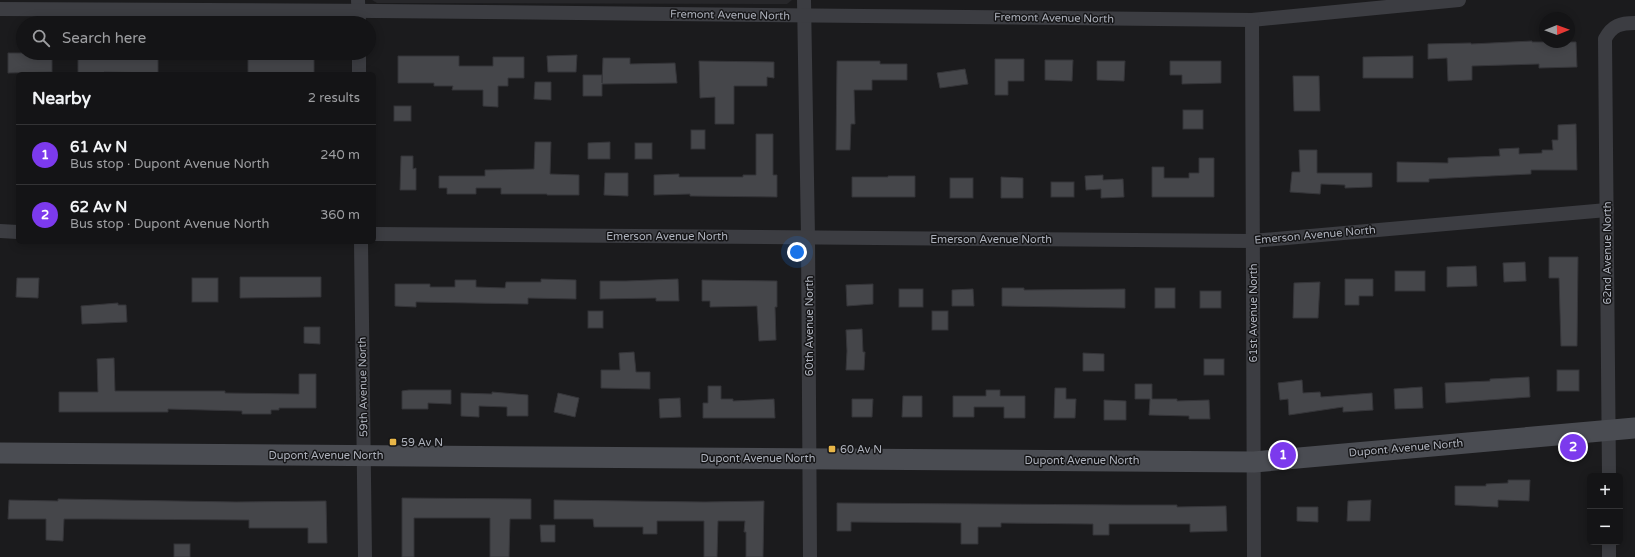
<!DOCTYPE html>
<html lang="en">
<head>
<meta charset="utf-8">
<style>
	:root { --surface:#141416; --page:#1d1d1f; --text:#f1f3f6; --muted:#9d9ea1; --line:#333335; --accent:#7c3aed }
	body { margin:0; font-family:"Varela Round",sans-serif; background:var(--page); color:var(--text) }
	.controls { position:absolute; right:12px; bottom:12px; display:grid; overflow:hidden; border-radius:6px; box-shadow:0 2px 10px #0003 }
	.controls button { width:36px; height:36px; display:grid; place-items:center; padding:0; border:0; border-bottom:1px solid var(--line); background:var(--surface); color:var(--text); font:20px sans-serif }
	.compass { position:absolute; left:1539px; top:12px; width:36px; height:36px; border-radius:50%; background:var(--surface); box-shadow:0 2px 10px #0003; rotate:89deg }
	.you { position:absolute; left:797px; top:252px; width:14px; height:14px; margin:-10px; border:3px solid #fff; border-radius:50%; background:#1a73e8; box-shadow:0 0 0 6px #1a73e833 }
	.badge { display:grid; place-items:center; width:26px; height:26px; border-radius:50%; background:var(--accent); color:#fff; font-size:13px; font-weight:700 }
	.pin { position:absolute; translate:-50% -50%; border:2px solid #fff; box-shadow:0 1px 4px #0006 }
	.list { margin:0; padding:0; list-style:none }
	h2 { display:flex; justify-content:space-between; align-items:center; height:52px; margin:0; padding:0 16px; font-size:17px }
	h2 small { font-size:13px; font-weight:400; color:var(--muted) }
	.list li { display:grid; grid-template-columns:26px 1fr auto; gap:12px; align-items:center; box-sizing:border-box; height:60px; padding:0 16px; border-top:1px solid var(--line) }
	.list b { display:block; font-size:15px; white-space:nowrap }
	.list p { margin:0; font-size:13px; white-space:nowrap; color:var(--muted) }
	.list em { font-size:13px; font-style:normal; color:var(--muted) }
	.icon { flex:none; width:22px; height:22px; fill:none; stroke:currentColor; stroke-width:2; stroke-linecap:round; stroke-linejoin:round }
	.map { position:relative; flex:none; width:1635px; height:557px; overflow:hidden }
	.search { position:absolute; background:var(--surface); box-shadow:0 2px 10px #0003; left:16px; top:16px; width:360px; height:44px; display:flex; align-items:center; gap:10px; box-sizing:border-box; padding:0 14px; border-radius:22px; color:var(--muted); font-size:15px }
	.panel { position:absolute; background:var(--surface); box-shadow:0 2px 10px #0003; left:16px; top:72px; width:360px; height:172px; border-radius:6px }
	.map>svg:first-child { display:block }
	.built { fill:#27272a }
	.building { fill:#45464a; stroke:#353539 }
	.lines { fill:none; stroke-linecap:round; stroke-linejoin:round }
	.street { stroke:#3c3d42; stroke-width:14 }
	.secondary { stroke:#4a4c52; stroke-width:21 }
	.poi-dot { fill:#e8b648; stroke:#161618; stroke-width:1.5 }
	.labels { text-anchor:middle; dominant-baseline:central; stroke-width:3; stroke-linejoin:round; paint-order:stroke }
	.street-label { font-size:11px; fill:#aeb2bc; stroke:#161618 }
	.poi-label { font-size:11px; fill:#aeb2bc; stroke:#161618; text-anchor:start }
</style>
</head>
<body>
<div class="map">
<svg width="1635" height="557" viewBox="0 0 1635 557">
	<rect width="100%" height="100%" fill="#1b1b1d"/>
	<!-- built -->
	<polygon class="built" points="372,0 792,0 787,4 377,3"/>
	<!-- building -->
	<g class="building">
		<polygon points="1532,41 1532,42 1576,42 1577,67 1539,68 1539,64 1472,66 1472,80 1448,81 1447,58 1428,59 1428,44 1471,43 1471,44"/>
		<polygon points="8,53 52,53 52,72 8,73"/>
		<polygon points="104,54 104,56 137,56 137,55 158,55 158,73 104,72 104,74 78,74 78,55"/>
		<rect x="248" y="55" width="66" height="18"/>
		<polygon points="577,55 576,72 548,72 547,56"/>
		<polygon points="398,56 459,56 459,66 493,66 493,57 524,57 524,78 508,78 508,86 498,86 498,107 483,106 483,90 452,90 453,86 434,86 434,83 398,83"/>
		<polygon points="1413,56 1413,78 1363,78 1363,57"/>
		<polygon points="603,58 630,58 630,64 675,63 677,83 602,84 602,96 583,96 583,75 602,75 602,83"/>
		<polygon points="995,59 1024,59 1024,81 1008,81 1008,95 995,95"/>
		<polygon points="1045,60 1073,60 1072,81 1045,80"/>
		<polygon points="699,61 774,62 774,78 767,77 767,86 734,86 734,124 715,124 715,97 700,98"/>
		<polygon points="837,61 880,61 880,64 907,64 907,80 872,80 872,90 854,90 855,124 851,124 850,150 836,150"/>
		<polygon points="1097,61 1125,61 1124,81 1097,80"/>
		<polygon points="1170,61 1221,61 1221,83 1182,84 1182,75 1170,75"/>
		<polygon points="965,69 968,84 940,88 937,73"/>
		<polygon points="1293,76 1319,76 1320,111 1294,111"/>
		<polygon points="535,82 551,82 551,100 534,99"/>
		<rect x="394" y="106" width="17" height="15"/>
		<rect x="1183" y="110" width="20" height="19"/>
		<polygon points="1576,124 1577,170 1531,170 1531,174 1429,179 1429,182 1397,182 1397,162 1448,163 1448,158 1500,156 1499,149 1519,148 1519,154 1542,153 1542,150 1553,150 1552,140 1558,140 1558,125"/>
		<rect x="691" y="130" width="14" height="19"/>
		<polygon points="756,134 773,134 773,175 777,175 777,197 690,196 690,194 654,195 654,175 679,174 679,177 743,177 743,175 756,175"/>
		<polygon points="535,142 551,142 550,174 579,175 579,195 547,195 547,194 501,194 501,188 476,188 476,194 447,194 447,188 439,188 439,176 485,176 485,170 534,169"/>
		<polygon points="610,142 610,159 588,159 588,143"/>
		<rect x="635" y="143" width="17" height="16"/>
		<polygon points="1299,150 1317,150 1317,173 1372,173 1372,187 1345,188 1345,185 1321,184 1320,194 1290,192 1292,172 1300,172"/>
		<polygon points="401,156 413,156 413,169 416,168 416,190 400,190"/>
		<polygon points="1199,158 1214,158 1214,197 1152,197 1152,167 1164,167 1164,178 1189,178 1189,173 1199,173"/>
		<polygon points="605,173 628,173 628,196 604,195"/>
		<polygon points="1103,175 1103,180 1123,179 1124,197 1101,198 1101,189 1086,190 1085,176"/>
		<polygon points="888,176 915,176 915,197 852,197 852,177 888,177"/>
		<polygon points="1001,177 1023,178 1023,198 1001,198"/>
		<rect x="950" y="178" width="23" height="20"/>
		<rect x="1051" y="182" width="23" height="15"/>
		<polygon points="1549,257 1578,257 1577,346 1561,346 1559,278 1549,278"/>
		<polygon points="1525,262 1526,281 1504,282 1503,263"/>
		<polygon points="1476,266 1477,286 1447,287 1447,267"/>
		<rect x="1395" y="271" width="30" height="20"/>
		<polygon points="240,277 321,277 321,297 240,298"/>
		<polygon points="17,278 39,278 38,298 16,297"/>
		<rect x="192" y="278" width="26" height="24"/>
		<polygon points="541,279 576,280 576,299 528,298 528,304 416,302 416,307 395,306 395,284 430,284 430,287 455,287 455,280 476,280 476,287 505,288 506,282 541,282"/>
		<polygon points="678,279 679,301 656,301 656,298 600,299 600,281 626,281"/>
		<polygon points="1345,279 1373,279 1373,296 1359,296 1359,305 1345,305"/>
		<polygon points="702,280 777,281 777,307 775,307 776,340 759,341 757,306 710,307 710,301 702,301"/>
		<polygon points="1320,282 1318,318 1293,318 1294,283"/>
		<polygon points="873,284 873,304 847,306 846,285"/>
		<polygon points="1002,288 1024,288 1024,290 1125,289 1125,308 1002,306"/>
		<rect x="1155" y="288" width="20" height="20"/>
		<rect x="899" y="289" width="24" height="18"/>
		<polygon points="973,289 974,306 952,306 952,290"/>
		<rect x="1200" y="291" width="21" height="17"/>
		<polygon points="118,303 118,305 126,305 127,322 82,324 81,306"/>
		<rect x="588" y="311" width="15" height="17"/>
		<rect x="932" y="311" width="16" height="19"/>
		<polygon points="304,327 320,327 320,344 304,343"/>
		<polygon points="862,329 863,352 865,352 864,370 846,370 847,351 846,330"/>
		<polygon points="634,352 636,372 650,372 650,389 601,388 601,370 620,370 619,353"/>
		<polygon points="1083,353 1104,354 1104,371 1083,371"/>
		<polygon points="114,358 115,391 225,391 225,393 299,394 299,374 316,374 316,408 279,408 279,410 271,410 271,414 242,414 242,411 168,409 168,412 59,412 59,392 98,392 97,359"/>
		<rect x="1204" y="359" width="20" height="16"/>
		<rect x="1557" y="370" width="22" height="21"/>
		<polygon points="1529,377 1530,397 1446,403 1445,383 1490,381 1490,379"/>
		<polygon points="1302,380 1303,393 1320,392 1321,397 1372,393 1373,410 1343,412 1343,407 1289,415 1288,399 1280,400 1278,383"/>
		<polygon points="1135,384 1152,384 1152,399 1177,399 1177,401 1209,400 1210,419 1189,419 1189,416 1149,415 1150,399 1135,399"/>
		<polygon points="708,386 721,386 721,399 733,399 733,401 774,399 775,418 703,418 703,403 708,403"/>
		<polygon points="1422,387 1423,408 1395,409 1394,389"/>
		<polygon points="1055,388 1066,388 1066,399 1076,399 1075,418 1054,418"/>
		<polygon points="409,390 451,390 451,404 428,403 428,409 402,409 402,391"/>
		<polygon points="986,390 1000,390 1000,396 1025,396 1025,418 1004,418 1004,407 974,407 974,417 953,417 953,396 986,396"/>
		<polygon points="492,392 528,395 528,416 507,416 507,407 479,406 479,417 461,416 461,393 492,394"/>
		<polygon points="558,393 579,398 575,417 554,412"/>
		<polygon points="903,396 922,396 922,417 902,417"/>
		<polygon points="680,398 681,417 660,418 659,399"/>
		<polygon points="852,399 873,399 872,417 852,417"/>
		<polygon points="1104,400 1126,401 1126,420 1104,420"/>
		<polygon points="1508,480 1530,480 1529,501 1498,500 1498,507 1455,505 1455,486 1486,486 1486,484 1508,483"/>
		<polygon points="402,498 531,499 531,519 510,519 509,557 490,557 490,518 414,518 414,557 402,557"/>
		<polygon points="58,499 236,502 326,501 327,543 308,543 308,528 249,528 249,520 99,519 64,519 63,541 46,540 46,519 8,519 9,500 58,501"/>
		<polygon points="554,500 704,502 764,501 763,557 746,557 746,532 744,532 745,521 718,521 717,557 704,557 704,521 657,521 657,534 643,534 643,527 594,527 593,519 554,519"/>
		<polygon points="1371,500 1370,521 1347,521 1348,501"/>
		<polygon points="837,503 1126,505 1177,505 1177,507 1226,506 1227,531 1190,532 1190,524 1109,524 1109,535 1093,535 1093,524 1001,523 1001,527 978,527 978,544 961,544 961,523 851,522 851,531 837,531"/>
		<polygon points="1297,507 1318,507 1318,522 1297,521"/>
		<polygon points="540,525 555,525 555,542 541,542"/>
		<rect x="174" y="544" width="16" height="13"/>
	</g>
	<g class="lines">
		<!-- street -->
		<g class="street">
			<polyline points="358,0 359,23"/>
			<polyline points="804,0 808,237 810,557"/>
			<polyline points="0,9 377,11 1252,20 1459,0"/>
			<polyline points="1252,20 1254,557"/>
			<polyline points="359,53 359,74"/>
			<polyline points="0,231 18,232"/>
			<polyline points="374,234 1252,241 1607,210"/>
			<polyline points="361,242 365,557"/>
			<path d="M1609,476L1605,39C1612,25 1621,23 1635,23"/>
			<polyline points="1609,542 1609,557"/>
		</g>
		<!-- secondary -->
		<polyline class="secondary" points="0,453 1254,462 1635,428"/>
	</g>
	<!-- markers -->
	<g class="poi-dot">
		<rect x="389" y="438" width="8" height="8" rx="2"/>
		<rect x="828" y="445" width="8" height="8" rx="2"/>
	</g>
	<g class="labels">
		<!-- street labels -->
		<g class="street-label">
			<text transform="translate(730 15) rotate(1)">Fremont Avenue North</text>
			<text transform="translate(1054 18) rotate(1)">Fremont Avenue North</text>
			<text transform="translate(1315 235) rotate(-5)">Emerson Avenue North</text>
			<text x="667" y="236">Emerson Avenue North</text>
			<text x="991" y="239">Emerson Avenue North</text>
			<text transform="translate(1607 253) rotate(-90)">62nd Avenue North</text>
			<text transform="translate(1253 313) rotate(-90)">61st Avenue North</text>
			<text transform="translate(809 326) rotate(-90)">60th Avenue North</text>
			<text transform="translate(363 387) rotate(-91)">59th Avenue North</text>
			<text transform="translate(1406 448) rotate(-5)">Dupont Avenue North</text>
			<text x="326" y="455">Dupont Avenue North</text>
			<text x="758" y="458">Dupont Avenue North</text>
			<text x="1082" y="460">Dupont Avenue North</text>
		</g>
		<!-- poi labels -->
		<g class="poi-label">
			<text x="401" y="442">59 Av N</text>
			<text x="840" y="449">60 Av N</text>
		</g>
	</g>
</svg>
<div class="controls">
<button>+</button>
<button>−</button>
</div>
<svg class="compass" viewBox="-18 -18 36 36"><path d="M0-13l5 13h-10z" fill="#e53935"/><path d="M0 13l5-13h-10z" fill="#9d9ea1"/></svg>
<div class="you"></div>
<div class="pin badge" style="left:1283px;top:455px">1</div>
<div class="pin badge" style="left:1573px;top:447px">2</div>
<div class="search"><svg class="icon" aria-label="search" viewBox="0 0 24 24"><circle cx="10" cy="10" r="6"/><path d="M15 15l6 6"/></svg>Search here</div>
<section class="panel">
<h2>Nearby<small>2 results</small></h2>
<ul class="list">
<li><span class="badge">1</span><div><b>61 Av N</b><p>Bus stop · Dupont Avenue North</p></div><em>240 m</em></li>
<li><span class="badge">2</span><div><b>62 Av N</b><p>Bus stop · Dupont Avenue North</p></div><em>360 m</em></li>
</ul>
</section>
</div>
</body>
</html>
